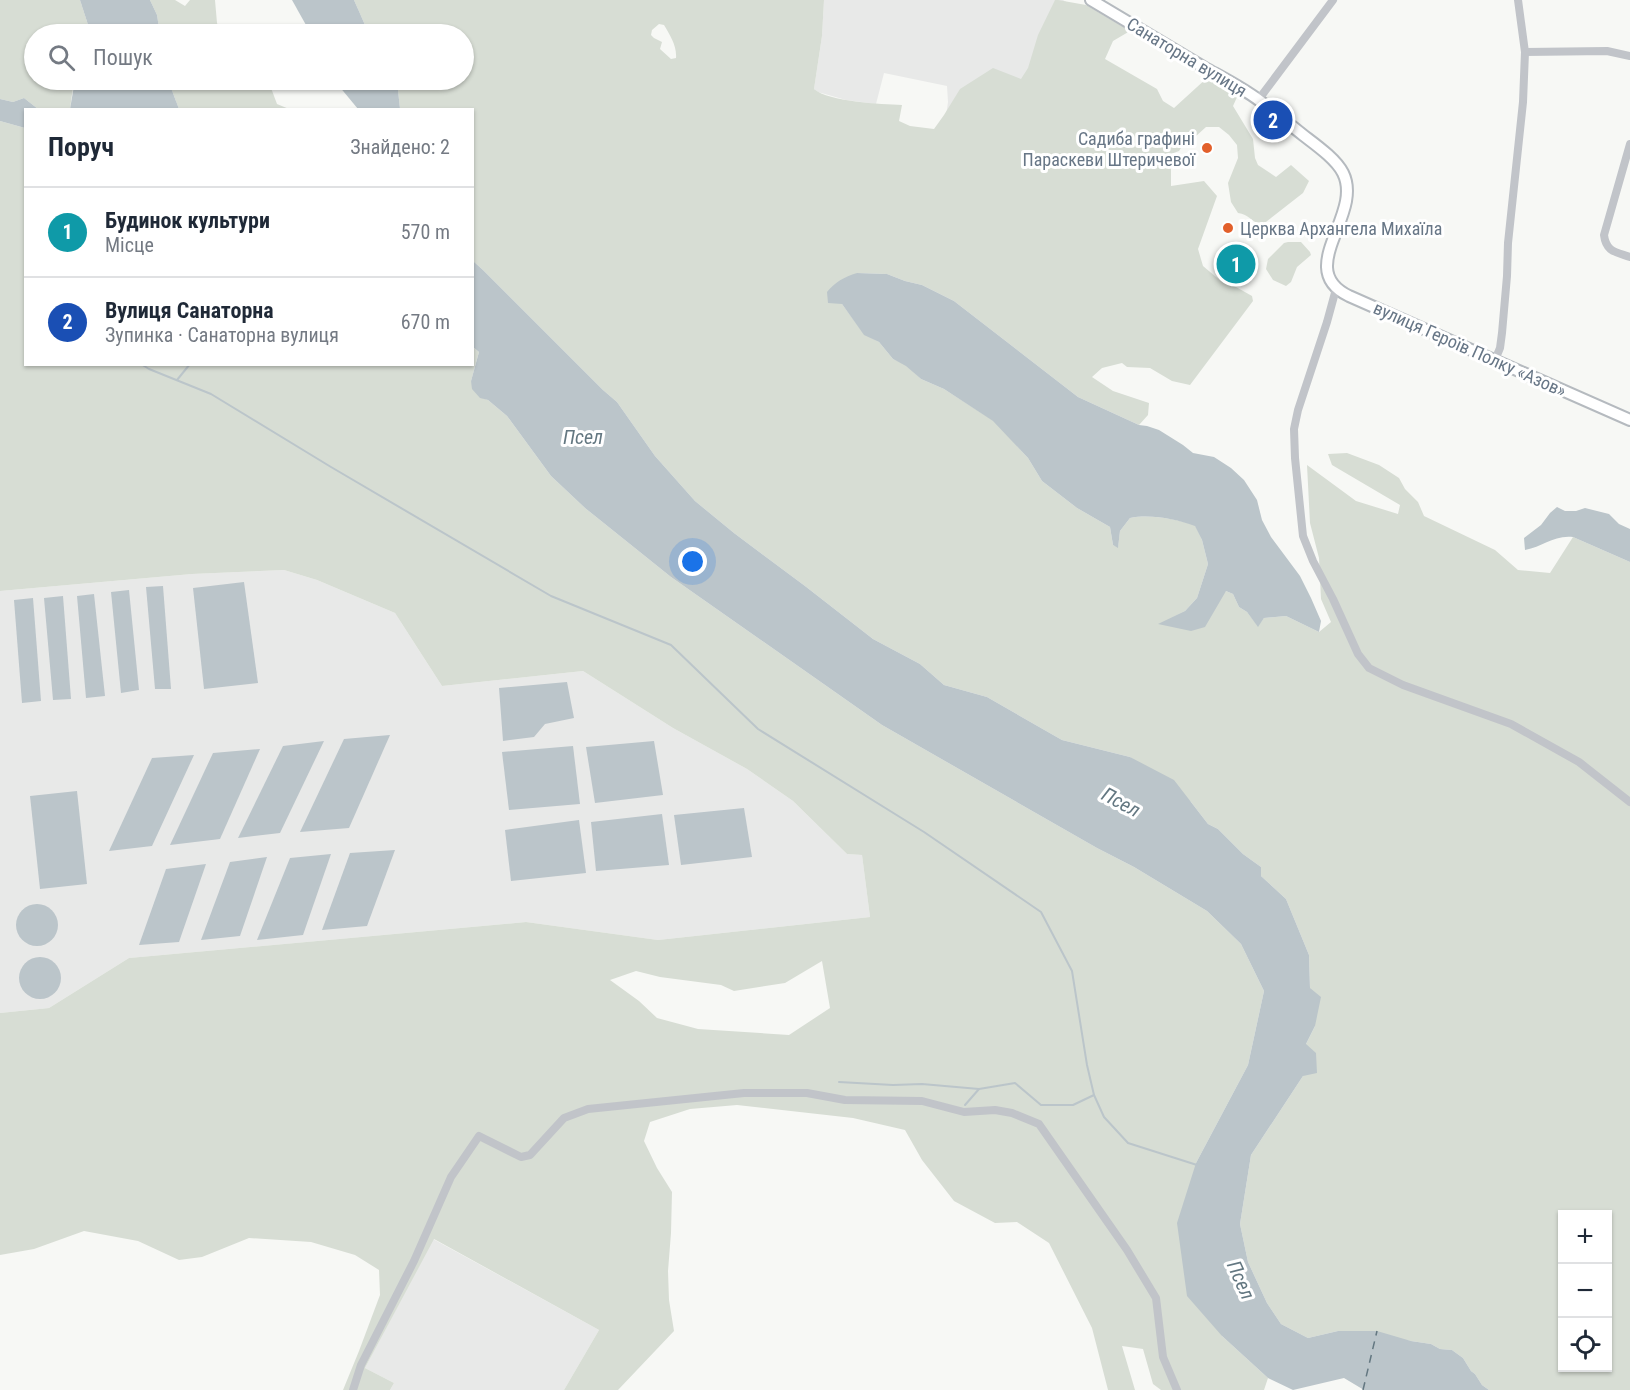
<!DOCTYPE html>
<html lang="uk">
<head>
<meta charset="utf-8">
<style>
	:root { --surface:#fff; --page:#f2f2f3; --text:#1f2937; --muted:#747a83; --line:#e0e1e3; --accent:#2563eb }
	body { margin:0; font-family:"Roboto Condensed",sans-serif; background:var(--page); color:var(--text) }
	.controls { position:absolute; right:18px; bottom:18px; display:grid; overflow:hidden; border-radius:0px; box-shadow:0 2px 4px #0004 }
	.controls button { width:54px; height:54px; display:grid; place-items:center; padding:0; border:0; border-bottom:2px solid var(--line); background:var(--surface); color:var(--text); font:30px sans-serif }
	.you { position:absolute; left:693px; top:562px; width:21px; height:21px; margin:-15px; border:4px solid #fff; border-radius:50%; background:#1a73e8; box-shadow:0 0 0 9px #1a73e833 }
	.badge { display:grid; place-items:center; width:39px; height:39px; border-radius:50%; background:var(--accent); color:#fff; font-size:20px; font-weight:700 }
	.pin { position:absolute; translate:-50% -50%; border:3px solid #fff; box-shadow:0 2px 6px #0006 }
	.list { margin:0; padding:0; list-style:none }
	h2 { display:flex; justify-content:space-between; align-items:center; height:78px; margin:0; padding:0 24px; font-size:26px }
	h2 small { font-size:20px; font-weight:400; color:var(--muted) }
	.list li { display:grid; grid-template-columns:39px 1fr auto; gap:18px; align-items:center; box-sizing:border-box; height:90px; padding:0 24px; border-top:2px solid var(--line) }
	.list b { display:block; font-size:22px; white-space:nowrap }
	.list p { margin:0; font-size:20px; white-space:nowrap; color:var(--muted) }
	.list em { font-size:20px; font-style:normal; color:var(--muted) }
	.icon { flex:none; width:33px; height:33px; fill:none; stroke:currentColor; stroke-width:2; stroke-linecap:round; stroke-linejoin:round }
	.map { position:relative; flex:none; width:1630px; height:1390px; overflow:hidden }
	.search { position:absolute; background:var(--surface); box-shadow:0 2px 4px #0004; left:24px; top:24px; width:450px; height:66px; display:flex; align-items:center; gap:15px; box-sizing:border-box; padding:0 21px; border-radius:33px; color:var(--muted); font-size:22px }
	.panel { position:absolute; background:var(--surface); box-shadow:0 2px 4px #0004; left:24px; top:108px; width:450px; height:258px; border-radius:0px }
	.map>svg:first-child { display:block }
	.built { fill:#e8e9e8 }
	.green { fill:#d7ddd4; fill-rule:evenodd }
	.water { fill:#bbc5ca }
	.lines { fill:none; stroke-linecap:round; stroke-linejoin:round }
	.stream { stroke:#bbc5ca; stroke-width:2 }
	.ferry { stroke:#637781; stroke-width:1.5; stroke-dasharray:8 6; stroke-linecap:butt }
	.secondary-casing { stroke:#b5babf; stroke-width:14 }
	.minor { stroke:#c1c4c9; stroke-width:8 }
	.secondary { stroke:#fff; stroke-width:10 }
	.poi-dot { fill:#e2602b; stroke:#fff; stroke-width:2 }
	.labels { text-anchor:middle; dominant-baseline:central; stroke-width:6; stroke-linejoin:round; paint-order:stroke }
	.street-label { font-size:18px; fill:#677686; stroke:#fff }
	.poi-label { font-size:18px; fill:#677686; stroke:#fff; text-anchor:end }
	.water-label { font-size:20px; font-style:italic; fill:#637781; stroke:#fff }
</style>
</head>
<body>
<div class="map">
<svg width="1630" height="1390" viewBox="0 0 1630 1390">
	<rect width="100%" height="100%" fill="#f7f8f5"/>
	<!-- built -->
	<g class="built">
		<polygon points="824,0 1063,0 1110,28 943,137 948,102 947,86 884,73 876,104 846,100 818,92 814,89 822,36"/>
		<polygon points="284,570 317,580 395,613 442,686 583,671 673,728 747,769 793,801 847,854 862,855 870,917 658,940 526,922 129,958 49,1008 0,1013 0,591 192,574"/>
		<polygon points="433,1239 599,1330 564,1390 390,1390 394,1383 365,1368"/>
	</g>
	<!-- green -->
	<g class="green">
		<polygon points="0,0 80,0 91,34 34,34 34,80 74,80 70,109 38,109 24,98 13,102 0,99"/>
		<polygon points="150,0 175,0 185,6 190,0 215,0 217,23 221,34 160,34 157,15"/>
		<path d="M354,0H824L822,36L814,89C829,102 881,104 902,105L899,121L910,126L934,129L944,115L960,89L993,68L1021,79L1028,68L1038,35L1055,0H1058L1086,5L1130,31L1113,41L1105,59L1157,89L1163,101L1174,108L1208,77L1228,86L1238,95L1233,106L1253,139L1255,158L1258,165L1276,177L1291,165L1309,181L1303,193L1262,225C1251,222 1249,214 1238,213L1231,202L1228,183L1238,158L1237,145L1229,135L1219,127H1206L1195,137L1186,140L1179,151L1171,154V186L1204,181L1217,196L1198,249L1203,266L1222,282L1236,287L1252,296L1253,301L1190,385L1172,381L1150,368L1127,367L1122,363L1102,368L1092,377L1113,391L1149,403L1148,415L1139,425L1078,397L954,301L922,285L905,281L887,274L857,273L842,304L864,334L879,342L893,359L906,365L921,379L944,389L994,421L1028,458L1042,481L1077,508L1110,527L1113,545L1118,547L1120,531L1130,518C1151,514 1174,519 1195,525L1202,540L1208,564L1197,598L1185,611L1160,624L1226,591L1233,594L1239,607L1247,612L1258,626L1264,618L1286,616L1319,632L1331,622L1321,599L1319,558L1310,523L1307,465L1356,501L1398,514L1400,505L1332,465L1328,454L1347,453L1379,465L1399,478L1405,489L1418,502L1424,516L1495,550L1518,570L1550,573L1573,537L1630,562V1390H1489L1482,1385L1475,1374L1471,1371L1463,1358L1452,1350L1440,1349L1431,1344L1411,1341L1338,1331L1308,1338L1281,1324L1267,1303L1248,1262L1240,1224L1251,1155L1303,1076L1306,1044L1315,1026L1310,988L1309,955L1286,899L1261,876V867L1243,854L1218,829L1208,824L1191,802L1130,757L1062,740L987,697L944,685L920,664L873,639L805,586L734,533L695,501L655,456L617,402L603,390L483,270L473,261L472,110L400,109L398,90L389,80H464V34H369ZM659,24L664,25C670,35 677,46 676,58L671,59L660,49L662,42L654,38L651,35L652,30ZM1562,1214H1608V1368H1562Z"/>
		<polygon points="168,80 268,80 277,104 289,109 179,109"/>
		<path d="M0,121L25,128L26,364H472L473,347L479,352L471,381L480,397L488,400L507,416L551,476L585,508L671,577L882,725L1097,848L1134,867L1207,911L1241,944L1264,991L1248,1065L1196,1163L1222,1336L1268,1378L1264,1390H1161L1153,1384L1143,1349L1122,1346L1135,1390H1108L1092,1328L1049,1243L1017,1222L995,1223L954,1201L922,1160L905,1130L853,1118L737,1105L690,1109L650,1122L644,1141L657,1168L672,1192L671,1233L668,1271L669,1300L674,1331L618,1390H564L599,1330L434,1239L365,1368L394,1383L390,1390H343L359,1351L380,1295L379,1270L355,1255L311,1242L249,1238L202,1257L179,1260L138,1241L84,1231L34,1249L0,1255V1013L49,1008L129,958L526,922L658,940L870,917L862,855L847,854L793,801L747,769L673,728L583,671L442,686L395,613L317,580L284,570L192,574L0,591ZM822,961L830,1008L789,1035L698,1029L657,1018L639,1001L610,980L636,971L660,977L721,985L734,991L785,983Z"/>
		<polygon points="1288,242 1301,242 1310,252 1311,255 1297,267 1291,282 1286,286 1273,280 1266,269 1268,259 1284,243"/>
	</g>
	<!-- water -->
	<g class="water">
		<polygon points="80,0 150,0 157,15 160,34 91,34"/>
		<polygon points="292,0 354,0 369,34 311,34"/>
		<polygon points="75,80 168,80 179,109 70,109"/>
		<polygon points="334,80 389,80 398,90 400,109 358,109"/>
		<polygon points="24,98 38,109 26,110 25,128 0,121 0,99 13,102"/>
		<polygon points="473,261 483,270 603,390 617,402 655,456 695,501 734,533 805,586 873,639 920,664 944,685 987,697 1062,740 1130,757 1174,780 1208,824 1218,829 1243,854 1261,867 1261,876 1286,899 1309,955 1310,988 1321,997 1315,1026 1306,1044 1316,1053 1317,1073 1303,1076 1251,1155 1240,1224 1248,1262 1267,1303 1281,1324 1308,1338 1338,1331 1377,1331 1411,1341 1431,1344 1440,1349 1452,1350 1463,1358 1471,1371 1475,1374 1482,1385 1489,1390 1364,1390 1344,1378 1293,1390 1268,1378 1222,1336 1187,1296 1177,1223 1196,1163 1248,1065 1264,991 1241,944 1207,911 1134,867 1097,848 882,725 671,577 585,508 551,476 507,416 488,400 480,398 472,389 471,381 479,352 473,347"/>
		<path d="M857,273L887,274L905,281L922,285L954,301L1078,397L1139,425L1147,426L1159,430L1183,445L1193,453L1214,457L1231,468L1244,480L1257,500L1262,520L1271,537L1300,576L1311,598L1321,621L1319,632L1286,616L1264,618L1258,627L1247,612L1239,607L1233,594L1226,591L1205,627L1191,631L1158,624L1185,611L1197,598L1208,564L1202,540L1195,526C1175,519 1151,514 1130,518L1120,531L1118,548L1113,545L1110,527L1077,508L1042,481L1028,458L993,421L944,389L921,379L906,366L893,359L879,342L864,335L842,304L828,303L827,292C835,282 844,277 857,273Z"/>
		<path d="M1557,507L1565,511H1576L1585,508L1609,514L1619,524L1630,529V562L1573,537C1553,535 1543,547 1525,550L1524,538L1541,525L1550,513Z"/>
		<polygon points="244,582 258,683 204,689 193,588"/>
		<polygon points="163,586 171,689 155,689 146,587"/>
		<polygon points="129,590 139,690 121,693 111,592"/>
		<polygon points="94,594 105,696 86,698 77,596"/>
		<polygon points="63,596 71,699 53,700 44,598"/>
		<polygon points="33,598 41,701 22,703 14,600"/>
		<polygon points="567,682 574,718 545,724 534,737 503,741 499,688"/>
		<polygon points="390,735 349,828 300,832 344,739"/>
		<polygon points="324,741 280,833 238,838 283,746"/>
		<polygon points="654,741 663,795 595,803 586,747"/>
		<polygon points="573,746 580,804 509,810 502,752"/>
		<polygon points="260,749 220,839 170,845 213,753"/>
		<polygon points="194,755 152,846 109,851 152,758"/>
		<polygon points="77,791 87,884 40,889 30,796"/>
		<polygon points="744,808 752,857 681,865 674,815"/>
		<polygon points="662,814 669,865 596,871 591,822"/>
		<polygon points="579,820 586,873 511,881 505,830"/>
		<polygon points="395,850 367,926 322,930 350,853"/>
		<polygon points="331,854 303,935 257,940 290,858"/>
		<polygon points="267,857 240,936 201,940 230,862"/>
		<polygon points="206,864 179,942 139,945 166,869"/>
		<circle cx="37" cy="925" r="21"/>
		<circle cx="40" cy="978" r="21"/>
	</g>
	<g class="lines">
		<!-- stream -->
		<g class="stream">
			<polyline points="141,364 149,369 211,394 331,467 551,596 671,645 758,729 924,832 1041,912 1072,971 1087,1065 1094,1095"/>
			<polyline points="177,380 190,364"/>
			<polyline points="839,1082 893,1085 922,1084 979,1089 1015,1083 1041,1105 1073,1105 1094,1095 1104,1117 1128,1143 1197,1165"/>
			<polyline points="965,1105 979,1089"/>
		</g>
		<!-- ferry -->
		<polyline class="ferry" points="1363,1390 1377,1331"/>
		<defs>
			<path id="secondary" d="M1091,0C1129,23 1167,45 1205,68C1223,78 1243,88 1260,101C1275,112 1289,124 1303,135C1316,145 1336,159 1343,173C1364,215 1293,269 1349,296L1630,420"/>
		</defs>
		<!-- secondary casing -->
		<use href="#secondary" class="secondary-casing"/>
		<!-- minor -->
		<g class="minor">
			<polyline points="1525,52 1607,51 1630,56"/>
			<polyline points="1259,99 1333,0"/>
			<path d="M1630,144L1604,235C1606,252 1616,252 1630,257"/>
			<polyline points="1336,289 1327,322 1298,410 1294,429 1295,458 1303,536 1313,561 1333,599 1358,654 1369,668 1403,685 1511,724 1579,762 1630,802"/>
			<polyline points="1495,360 1500,348 1502,333 1507,276 1508,243 1523,102 1525,52 1518,0"/>
			<polyline points="353,1390 361,1365 414,1261 451,1177 479,1136 521,1157 530,1155 564,1118 588,1109 744,1093 807,1093 845,1100 922,1101 964,1112 995,1110 1012,1113 1039,1124 1127,1250 1156,1298 1163,1357 1177,1390"/>
		</g>
		<!-- secondary -->
		<use href="#secondary" class="secondary"/>
	</g>
	<!-- markers -->
	<g class="poi-dot">
		<circle cx="1207" cy="148" r="6"/>
		<circle cx="1228" cy="228" r="6"/>
	</g>
	<g class="labels">
		<!-- street labels -->
		<g class="street-label">
			<text transform="translate(1187 57) rotate(31)">Санаторна вулиця</text>
			<text transform="translate(1470 349) rotate(24)">вулиця Героїв Полку «Азов»</text>
		</g>
		<!-- poi labels -->
		<g class="poi-label">
			<text x="1195" y="138">Садиба графині<tspan x="1195" dy="21">Параскеви Штеричевої</tspan></text>
			<text x="1240" y="228" text-anchor="start">Церква Архангела Михаїла</text>
		</g>
		<!-- water labels -->
		<g class="water-label">
			<text x="583" y="437">Псел</text>
			<text transform="translate(1121 802) rotate(28)">Псел</text>
			<text transform="translate(1241 1280) rotate(66)">Псел</text>
		</g>
	</g>
</svg>
<div class="controls">
<button>+</button>
<button>−</button>
<button><svg class="icon" aria-label="locate" viewBox="0 0 24 24"><circle cx="12" cy="12" r="6"/><path d="M12 2v4M12 18v4M2 12h4M18 12h4"/></svg></button>
</div>
<div class="you"></div>
<div class="pin badge" style="left:1236px;top:264px;background:#0f9aa8">1</div>
<div class="pin badge" style="left:1273px;top:120px;background:#1a4fb4">2</div>
<div class="search"><svg class="icon" aria-label="search" viewBox="0 0 24 24"><circle cx="10" cy="10" r="6"/><path d="M15 15l6 6"/></svg>Пошук</div>
<section class="panel">
<h2>Поруч<small>Знайдено: 2</small></h2>
<ul class="list">
<li><span class="badge" style="background:#0f9aa8">1</span><div><b>Будинок культури</b><p>Місце</p></div><em>570 m</em></li>
<li><span class="badge" style="background:#1a4fb4">2</span><div><b>Вулиця Санаторна</b><p>Зупинка · Санаторна вулиця</p></div><em>670 m</em></li>
</ul>
</section>
</div>
</body>
</html>
